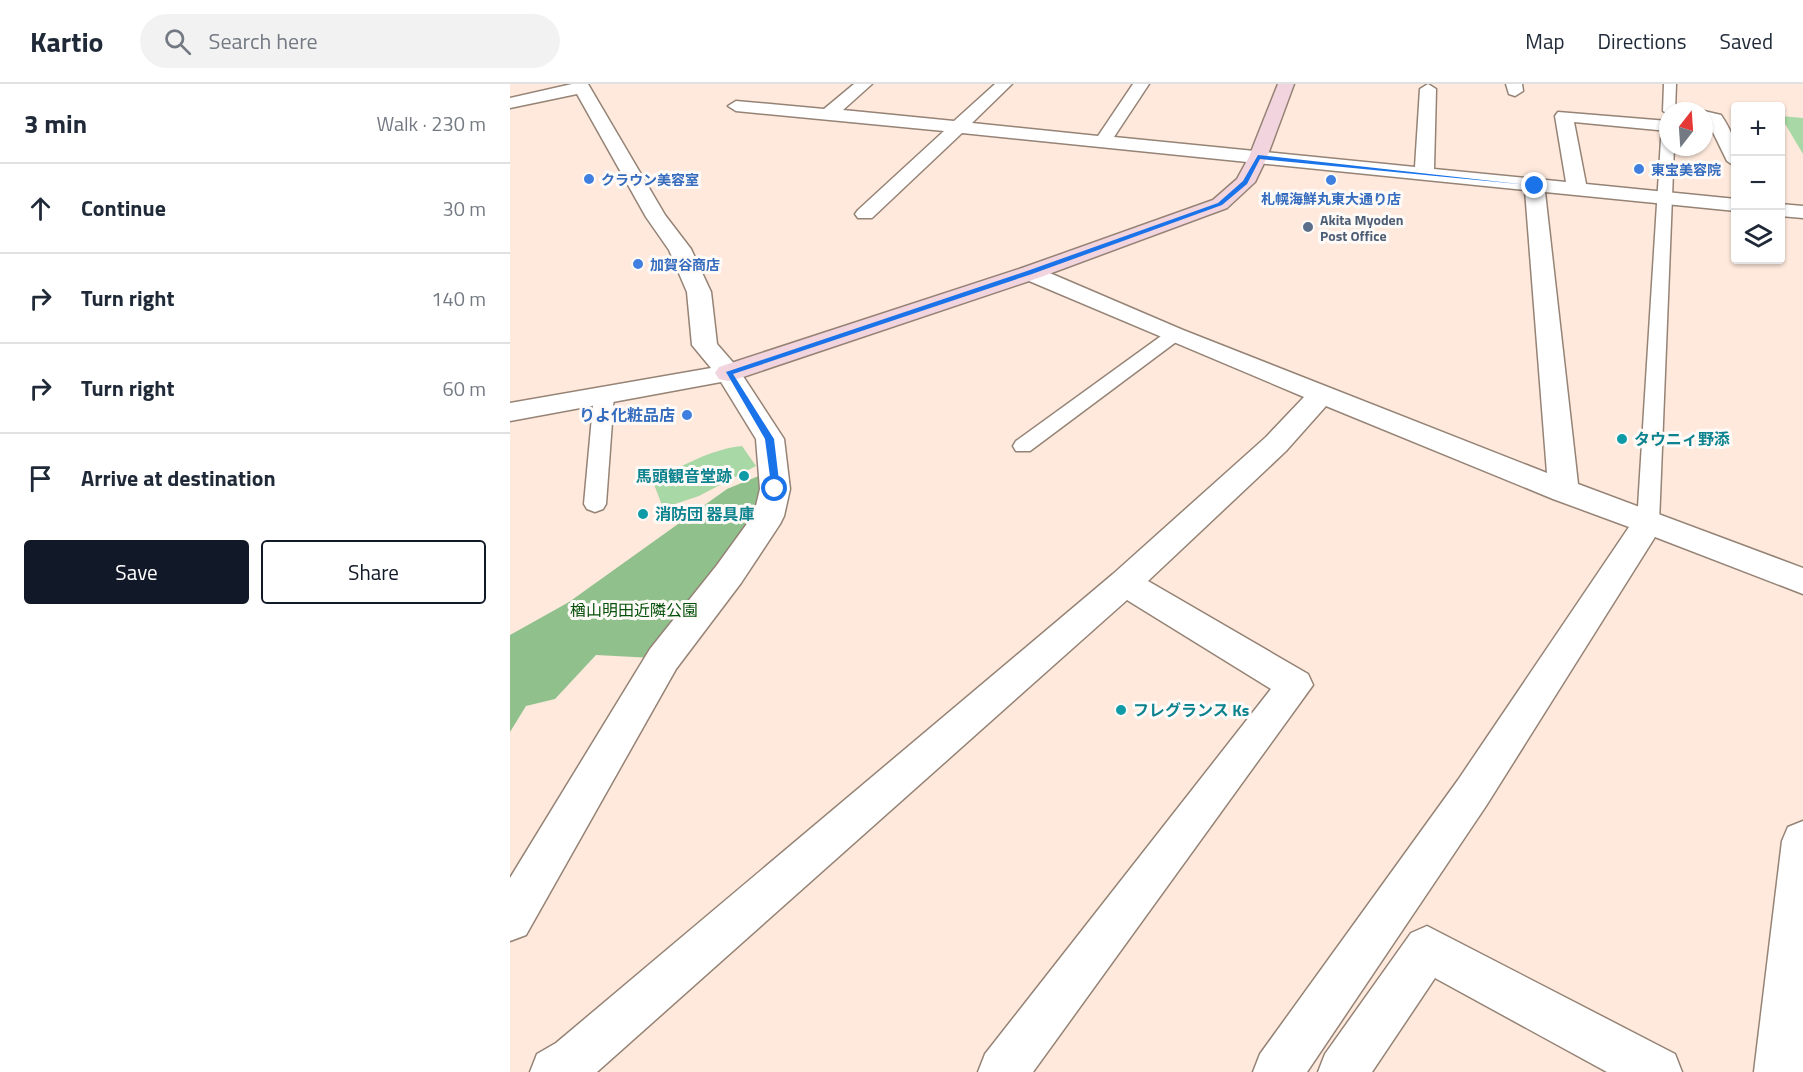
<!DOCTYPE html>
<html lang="en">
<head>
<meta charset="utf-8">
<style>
	:root { --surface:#fff; --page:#f2f2f3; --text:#1f2937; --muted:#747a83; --line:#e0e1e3; --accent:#111827 }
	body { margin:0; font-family:"Titillium Web","Noto Sans JP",sans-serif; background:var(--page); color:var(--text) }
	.controls { position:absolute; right:18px; top:18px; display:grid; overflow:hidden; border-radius:6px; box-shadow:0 2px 4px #0004 }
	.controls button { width:54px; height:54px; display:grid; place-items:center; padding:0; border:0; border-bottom:2px solid var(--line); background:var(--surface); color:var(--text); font:30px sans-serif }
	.compass { position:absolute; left:1149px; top:18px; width:54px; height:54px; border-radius:50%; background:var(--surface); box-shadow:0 2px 4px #0004; rotate:17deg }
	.stop { position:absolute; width:18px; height:18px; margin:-14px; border:4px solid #1a73e8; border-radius:50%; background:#fff }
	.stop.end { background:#1a73e8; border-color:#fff; box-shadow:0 2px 6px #0008 }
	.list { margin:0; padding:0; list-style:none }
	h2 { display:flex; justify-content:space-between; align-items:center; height:78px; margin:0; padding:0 24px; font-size:26px }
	h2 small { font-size:20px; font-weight:400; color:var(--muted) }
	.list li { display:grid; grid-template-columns:39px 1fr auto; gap:18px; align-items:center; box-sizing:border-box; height:90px; padding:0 24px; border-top:2px solid var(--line) }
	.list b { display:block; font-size:22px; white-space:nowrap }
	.list em { font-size:20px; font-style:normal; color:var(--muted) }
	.actions { display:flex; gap:12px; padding:18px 24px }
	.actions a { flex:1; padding:14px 0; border:2px solid var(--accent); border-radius:6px; text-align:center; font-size:21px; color:var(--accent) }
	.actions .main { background:var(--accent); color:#fff }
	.icon { flex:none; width:33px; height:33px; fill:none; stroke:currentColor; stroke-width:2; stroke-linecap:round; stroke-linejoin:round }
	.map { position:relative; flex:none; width:1293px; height:988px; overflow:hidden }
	header { display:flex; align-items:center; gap:36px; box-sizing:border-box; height:84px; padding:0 30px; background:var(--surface); border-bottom:2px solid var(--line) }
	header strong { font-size:28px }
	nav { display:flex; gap:33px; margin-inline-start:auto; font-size:21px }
	.search { width:420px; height:54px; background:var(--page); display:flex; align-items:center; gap:15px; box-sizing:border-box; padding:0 21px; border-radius:33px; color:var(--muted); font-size:22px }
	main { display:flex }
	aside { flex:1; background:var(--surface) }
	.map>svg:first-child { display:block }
	.green { fill:#a8d8a5 }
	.forest { fill:#90c18d }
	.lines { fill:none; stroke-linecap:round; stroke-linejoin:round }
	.lane-casing { stroke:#958376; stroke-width:3 }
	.street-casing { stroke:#958376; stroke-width:3 }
	.secondary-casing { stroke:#958376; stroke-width:3 }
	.lane { fill:#fff; fill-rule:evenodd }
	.street { fill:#fff; fill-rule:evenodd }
	.secondary { fill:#f1d4dd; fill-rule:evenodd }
	.route { fill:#1a73e8 }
	.shop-dot { fill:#3f7fe0; stroke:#fefaf7; stroke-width:2 }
	.service-dot { fill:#5c6f8a; stroke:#fefaf7; stroke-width:2 }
	.culture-dot { fill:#0f9aa8; stroke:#fefaf7; stroke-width:2 }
	.labels { text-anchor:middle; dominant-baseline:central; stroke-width:6; stroke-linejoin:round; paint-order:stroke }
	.far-shop-label { font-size:14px; font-weight:bold; fill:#366cbe; stroke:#fefaf7; text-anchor:start }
	.far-service-label { font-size:14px; font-weight:bold; fill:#4e5e75; stroke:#fefaf7; text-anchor:start }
	.shop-label { font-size:16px; font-weight:bold; fill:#366cbe; stroke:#fefaf7; text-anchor:end }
	.culture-label { font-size:16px; font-weight:bold; fill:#0d838f; stroke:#fefaf7; text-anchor:start }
	.park-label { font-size:16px; fill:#06510b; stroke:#fefaf7 }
</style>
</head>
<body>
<header>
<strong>Kartio</strong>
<div class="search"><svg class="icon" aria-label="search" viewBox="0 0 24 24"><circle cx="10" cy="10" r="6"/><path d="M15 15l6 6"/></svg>Search here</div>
<nav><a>Map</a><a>Directions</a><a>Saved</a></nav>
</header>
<main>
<aside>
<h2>3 min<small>Walk · 230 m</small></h2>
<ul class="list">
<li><svg class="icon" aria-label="ahead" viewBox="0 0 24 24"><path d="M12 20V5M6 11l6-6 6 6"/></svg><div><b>Continue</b></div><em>30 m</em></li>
<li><svg class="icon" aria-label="right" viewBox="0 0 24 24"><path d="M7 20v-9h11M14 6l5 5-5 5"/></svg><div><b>Turn right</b></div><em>140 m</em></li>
<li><svg class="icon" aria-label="right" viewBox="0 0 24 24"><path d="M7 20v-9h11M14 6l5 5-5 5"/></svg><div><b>Turn right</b></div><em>60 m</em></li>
<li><svg class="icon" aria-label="arrive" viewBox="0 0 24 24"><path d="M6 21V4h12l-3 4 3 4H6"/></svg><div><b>Arrive at destination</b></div></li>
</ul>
<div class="actions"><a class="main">Save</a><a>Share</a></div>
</aside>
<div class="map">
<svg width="1293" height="988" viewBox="0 0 1293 988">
	<rect width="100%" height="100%" fill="#fee9dc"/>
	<!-- green -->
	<g class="green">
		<polygon points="1271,32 1293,34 1293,70 1271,33"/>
		<path d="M232,362L246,382L189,412L153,424L142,395C172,384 199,365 232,362Z"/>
	</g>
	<!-- forest -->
	<polygon class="forest" points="251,391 253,408 216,480 143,574 86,571 45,615 16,622 0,648 0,551 59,518 217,405"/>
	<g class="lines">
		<defs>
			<g id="lane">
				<polygon points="1154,0 1166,0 1165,27 1158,27 1158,30 1153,27"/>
				<polygon points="1158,36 1158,63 1164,63 1149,439 1146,445 1138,447 1130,445 1127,439 1152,40"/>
				<polygon points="664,246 673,251 670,255 520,367 506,367 503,362 506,357 658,247"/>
				<polygon points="94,305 101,307 104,311 96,420 93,425 85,428 77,425 74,420 84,311 87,307"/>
			</g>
			<g id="street">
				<polygon points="62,0 78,0 155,131 181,165 201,208 207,260 227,283 274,355 280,405 274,432 270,440 231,499 166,585 16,851 0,857 0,794 140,565 207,481 244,430 250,405 246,355 211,298 0,337 0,319 201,284 182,261 177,208 159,166 136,133 67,10 0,24 0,14"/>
				<polygon points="344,0 362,0 333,26 444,37 485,0 502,0 462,39 588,52 623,0 639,0 604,53 905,83 910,5 918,0 926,5 924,85 1056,98 1045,32 1048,28 1158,37 1158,47 1064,38 1076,100 1226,115 1226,127 1035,108 1068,400 1293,484 1293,510 1145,453 976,722 797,988 743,988 750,970 948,696 1119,443 1043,415 816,322 776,367 638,497 798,590 803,601 523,988 468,988 475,970 761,605 617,516 87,988 20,988 27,970 46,959 603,490 756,353 794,313 512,194 509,189 512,184 528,184 673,246 1037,389 1015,106 452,49 362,134 348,134 345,130 348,126 434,47 226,27 218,22 226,17 314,25"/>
				<polygon points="996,0 1012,0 1013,7 1005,12 999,10"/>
				<path d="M1193,27H1194L1211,31C1224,50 1226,61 1226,83L1217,77L1198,38L1194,37Z"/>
				<polygon points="1270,120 1293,122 1293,134 1270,132"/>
				<polygon points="1293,737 1293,988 1244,988 1272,757 1278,743"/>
				<polygon points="917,842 1165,970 1172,988 1097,988 925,894 862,988 808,988 815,970 901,849"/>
			</g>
			<polygon id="secondary" points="768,0 784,0 757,73 745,98 717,124 528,194 227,295 218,297 209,295 205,289 209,283 512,184 703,116 727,95 739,73"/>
		</defs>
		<!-- lane casing -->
		<use href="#lane" class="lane-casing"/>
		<!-- street casing -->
		<use href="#street" class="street-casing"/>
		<!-- secondary casing -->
		<use href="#secondary" class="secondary-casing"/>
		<!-- lane -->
		<use href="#lane" class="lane"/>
		<!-- street -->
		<use href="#street" class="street"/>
		<!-- secondary -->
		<use href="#secondary" class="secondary"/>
	</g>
	<!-- route -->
	<polygon class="route" points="748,71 1028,102 750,75 737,100 712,121 522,190 223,290 264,355 270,405 262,408 255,355 216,288 517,187 708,119 733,97"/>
	<!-- markers -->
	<g class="shop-dot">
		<circle cx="1129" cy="85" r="6"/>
		<circle cx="79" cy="95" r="6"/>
		<circle cx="821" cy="96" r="6"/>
		<circle cx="128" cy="180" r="6"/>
		<circle cx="177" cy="331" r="6"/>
	</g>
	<circle class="service-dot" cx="798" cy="143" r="6"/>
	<g class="culture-dot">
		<circle cx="1112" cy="355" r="6"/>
		<circle cx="234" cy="392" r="6"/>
		<circle cx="133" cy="430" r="6"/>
		<circle cx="611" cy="626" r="6"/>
	</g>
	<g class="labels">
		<!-- far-shop labels -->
		<g class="far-shop-label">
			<text x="1141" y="85">東宝美容院</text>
			<text x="91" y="95">クラウン美容室</text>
			<text x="821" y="114" text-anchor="middle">札幌海鮮丸東大通り店</text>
			<text x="140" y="180">加賀谷商店</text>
		</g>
		<!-- far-service labels -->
		<g class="far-service-label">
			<text x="810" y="135">Akita Myoden<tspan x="810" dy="16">Post Office</tspan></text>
		</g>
		<!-- shop labels -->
		<g class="shop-label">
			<text x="165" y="331">りよ化粧品店</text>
		</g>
		<!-- culture labels -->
		<g class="culture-label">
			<text x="1124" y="355">タウニィ野添</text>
			<text x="222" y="392" text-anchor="end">馬頭観音堂跡</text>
			<text x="145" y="430">消防団 器具庫</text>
			<text x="623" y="626">フレグランス Ks</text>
		</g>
		<!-- park labels -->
		<g class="park-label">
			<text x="124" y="526">楢山明田近隣公園</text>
		</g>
	</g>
</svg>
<div class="controls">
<button>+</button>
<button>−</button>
<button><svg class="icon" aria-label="layers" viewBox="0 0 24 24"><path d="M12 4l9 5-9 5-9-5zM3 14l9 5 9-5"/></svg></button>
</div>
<svg class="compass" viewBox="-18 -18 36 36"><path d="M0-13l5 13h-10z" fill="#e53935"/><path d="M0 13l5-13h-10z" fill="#747a83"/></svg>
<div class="stop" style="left:265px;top:405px"></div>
<div class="stop end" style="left:1025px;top:102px"></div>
</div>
</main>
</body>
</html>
